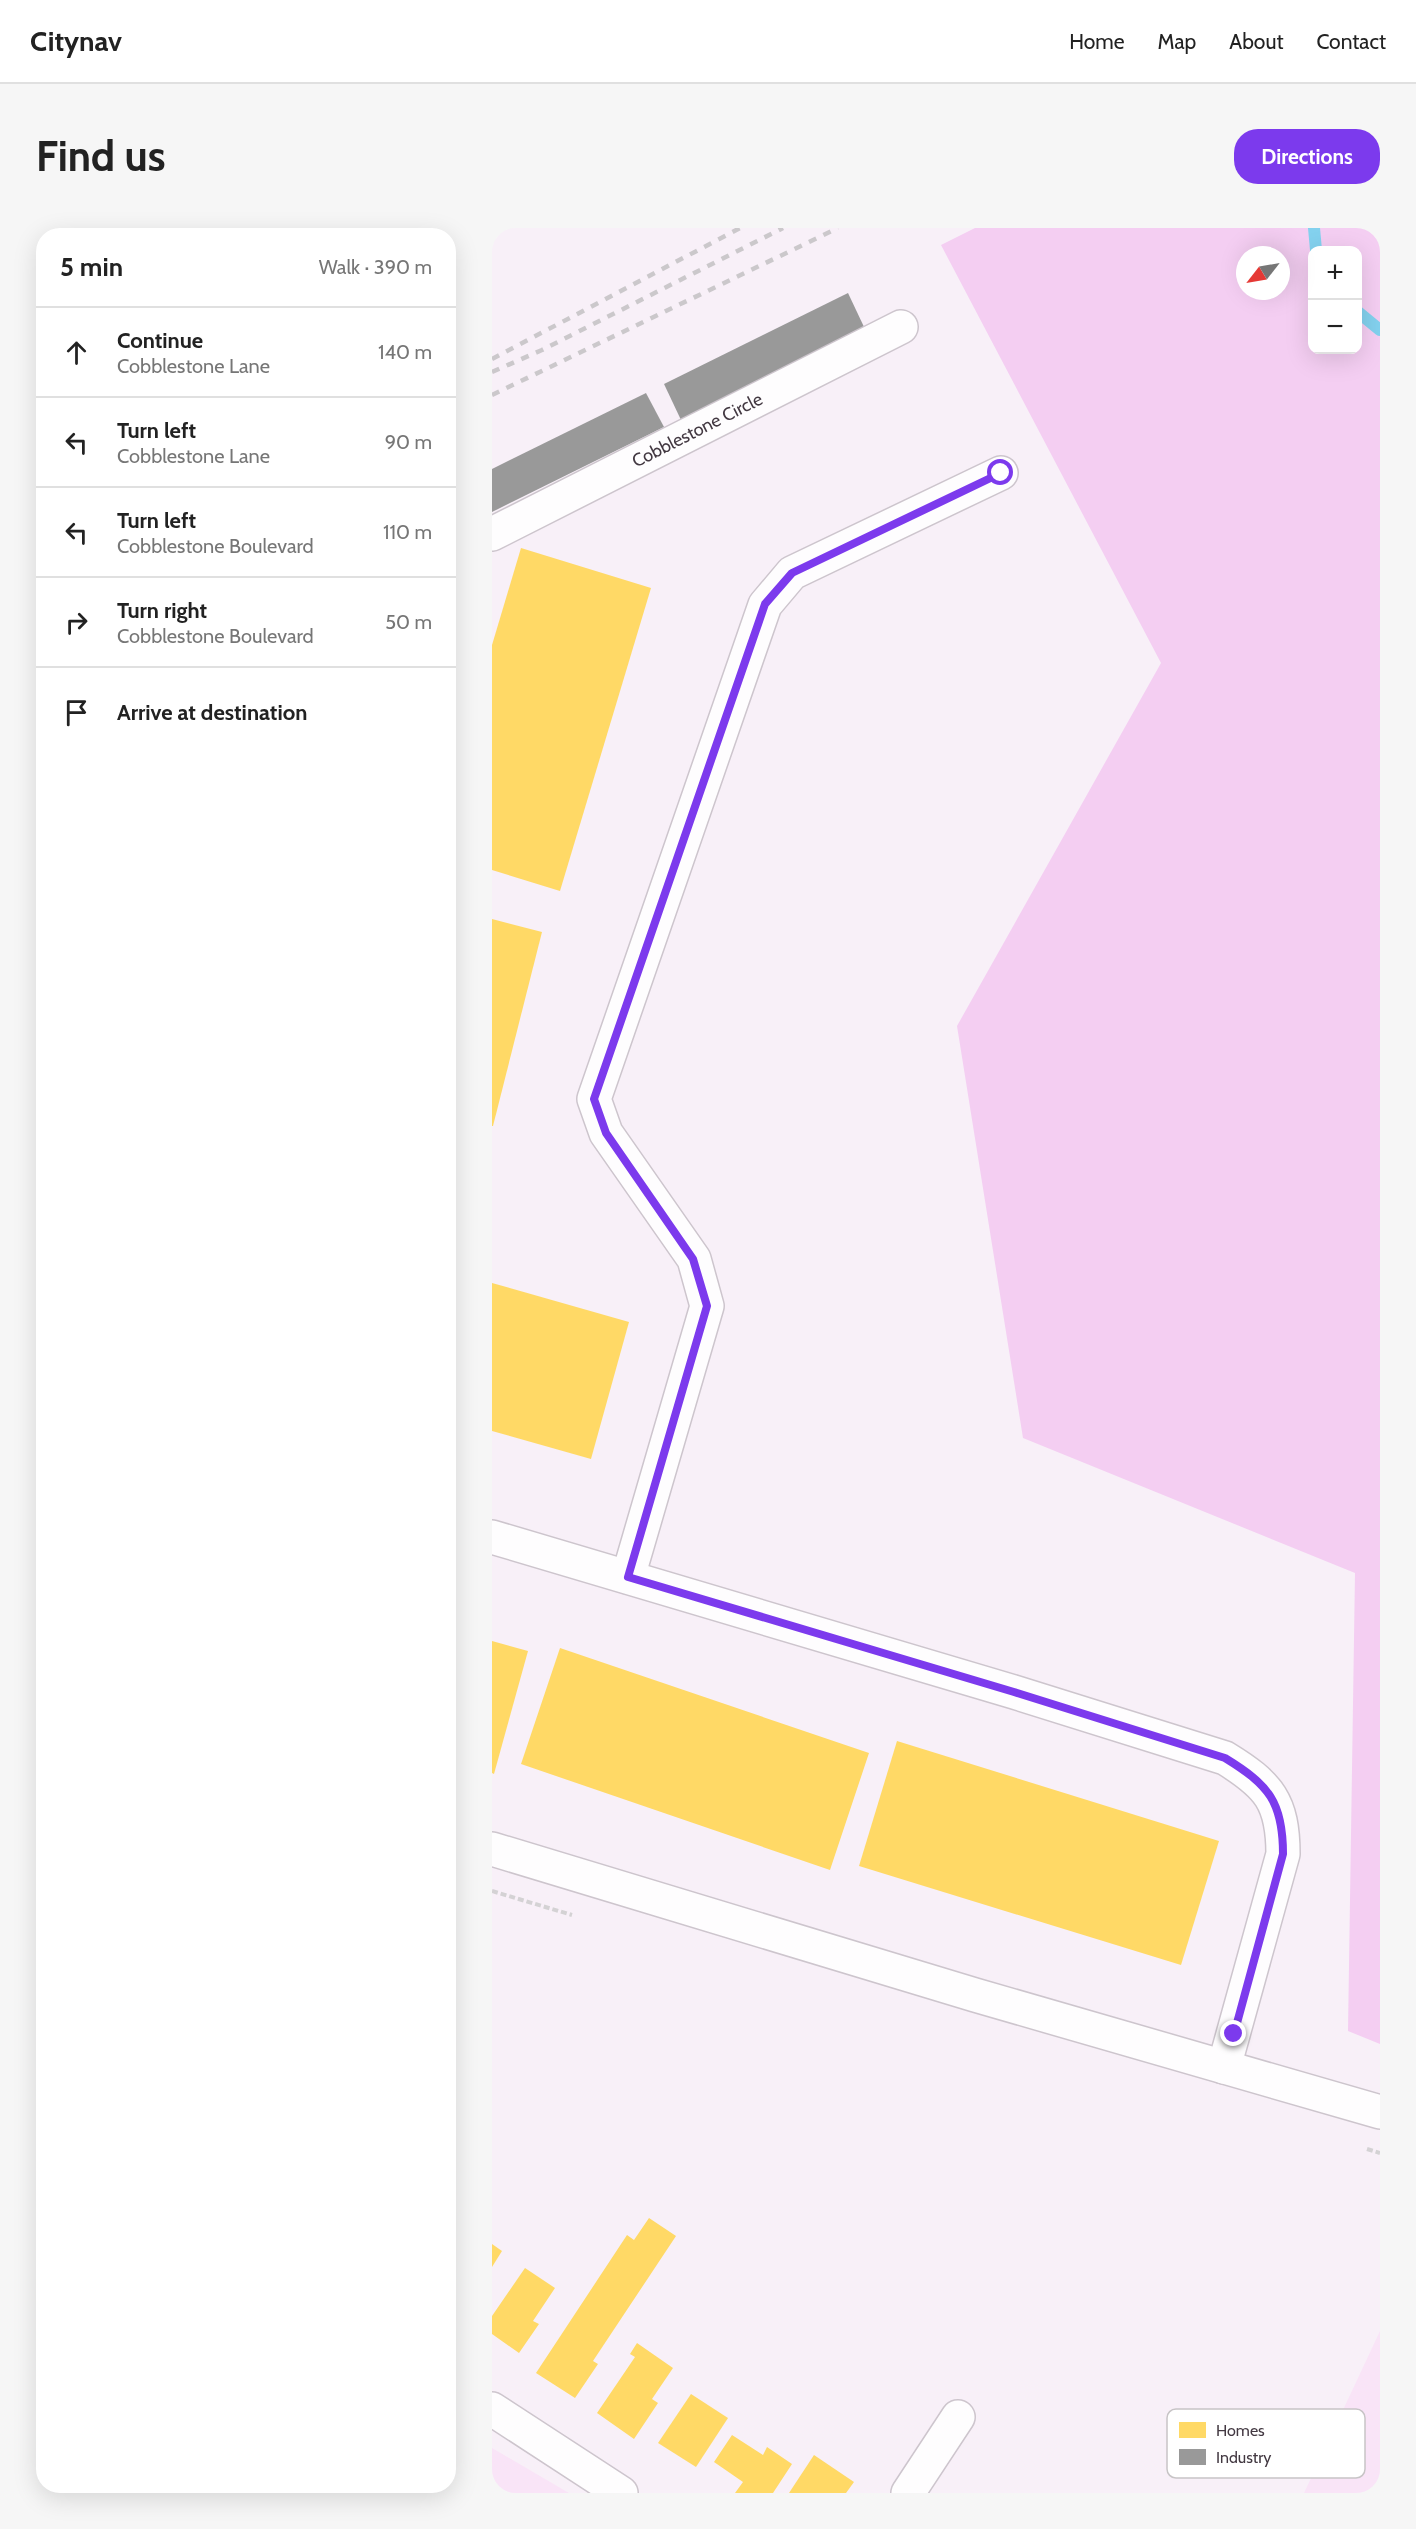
<!DOCTYPE html>
<html lang="en">
<head>
<meta charset="utf-8">
<style>
	:root { --surface:#fff; --page:#f6f6f6; --text:#222; --muted:#767676; --line:#e0e0e0; --accent:#7c3aed }
	body { margin:0; font-family:Cabin,sans-serif; background:var(--page); color:var(--text) }
	.controls { position:absolute; right:18px; top:18px; display:grid; overflow:hidden; border-radius:12px; box-shadow:0 6px 24px #0002 }
	.controls button { width:54px; height:54px; display:grid; place-items:center; padding:0; border:0; border-bottom:2px solid var(--line); background:var(--surface); color:var(--text); font:30px sans-serif }
	.compass { position:absolute; left:744px; top:18px; width:54px; height:54px; border-radius:50%; background:var(--surface); box-shadow:0 6px 24px #0002; rotate:239deg }
	.stop { position:absolute; width:18px; height:18px; margin:-14px; border:4px solid #7c3aed; border-radius:50%; background:#fff }
	.stop.end { background:#7c3aed; border-color:#fff; box-shadow:0 2px 6px #0008 }
	.list { margin:0; padding:0; list-style:none }
	h2 { display:flex; justify-content:space-between; align-items:center; height:78px; margin:0; padding:0 24px; font-size:26px }
	h2 small { font-size:20px; font-weight:400; color:var(--muted) }
	.list li { display:grid; grid-template-columns:39px 1fr auto; gap:18px; align-items:center; box-sizing:border-box; height:90px; padding:0 24px; border-top:2px solid var(--line) }
	.list b { display:block; font-size:22px; white-space:nowrap }
	.list p { margin:0; font-size:20px; white-space:nowrap; color:var(--muted) }
	.list em { font-size:20px; font-style:normal; color:var(--muted) }
	.icon { flex:none; width:33px; height:33px; fill:none; stroke:currentColor; stroke-width:2; stroke-linecap:round; stroke-linejoin:round }
	.map { position:relative; flex:none; width:888px; height:2265px; overflow:hidden; border-radius:24px }
	header { display:flex; align-items:center; gap:36px; box-sizing:border-box; height:84px; padding:0 30px; background:var(--surface); border-bottom:2px solid var(--line) }
	header strong { font-size:28px }
	nav { display:flex; gap:33px; margin-inline-start:auto; font-size:21px }
	.intro { display:flex; align-items:center; justify-content:space-between; box-sizing:border-box; height:144px; padding:0 36px }
	h1 { margin:0; font-size:42px }
	.button { padding:15px 27px; border-radius:24px; background:var(--accent); color:#fff; font-size:21px; font-weight:700 }
	main { display:flex; gap:36px; padding:0 36px }
	aside { flex:1; background:var(--surface); border-radius:24px; box-shadow:0 6px 24px #0002 }
	.map>svg:first-child { display:block }
	.built { fill:#f9e4f7 }
	.green { fill:#f4cef2; fill-rule:evenodd }
	.homes { fill:#ffd966 }
	.industry { fill:#999 }
	.lines { fill:none; stroke-linecap:round; stroke-linejoin:round }
	.stream { stroke:#83d1ee; stroke-width:12 }
	.minor-casing { stroke:#cdc5cd; stroke-width:36 }
	.secondary-casing { stroke:#cdc5cd; stroke-width:36 }
	.path { stroke:#d4d2d4; stroke-width:4; stroke-dasharray:6 3; stroke-linecap:butt }
	.minor { stroke:#fefdfe; stroke-width:33 }
	.secondary { stroke:#fefdfe; stroke-width:33 }
	.rail { stroke:#cbc8cb; stroke-width:4.5; stroke-dasharray:8 8; stroke-linecap:butt }
	.route { stroke:#7c3aed; stroke-width:8 }
	.labels { text-anchor:middle; dominant-baseline:central; stroke-width:6; stroke-linejoin:round; paint-order:stroke }
	.street-label { font-size:18px; fill:#433942; stroke:#fff }
	.key { fill:#fff; stroke:#c7c4c6; stroke-width:1.5 }
	.key-label { font-size:16px; fill:#433942 }
</style>
</head>
<body>
<header>
<strong>Citynav</strong>
<nav><a>Home</a><a>Map</a><a>About</a><a>Contact</a></nav>
</header>
<div class="intro"><h1>Find us</h1><a class="button">Directions</a></div>
<main>
<aside>
<h2>5 min<small>Walk · 390 m</small></h2>
<ul class="list">
<li><svg class="icon" aria-label="ahead" viewBox="0 0 24 24"><path d="M12 20V5M6 11l6-6 6 6"/></svg><div><b>Continue</b><p>Cobblestone Lane</p></div><em>140 m</em></li>
<li><svg class="icon" aria-label="left" viewBox="0 0 24 24"><path d="M17 20v-9H6M10 6l-5 5 5 5"/></svg><div><b>Turn left</b><p>Cobblestone Lane</p></div><em>90 m</em></li>
<li><svg class="icon" aria-label="left" viewBox="0 0 24 24"><path d="M17 20v-9H6M10 6l-5 5 5 5"/></svg><div><b>Turn left</b><p>Cobblestone Boulevard</p></div><em>110 m</em></li>
<li><svg class="icon" aria-label="right" viewBox="0 0 24 24"><path d="M7 20v-9h11M14 6l5 5-5 5"/></svg><div><b>Turn right</b><p>Cobblestone Boulevard</p></div><em>50 m</em></li>
<li><svg class="icon" aria-label="arrive" viewBox="0 0 24 24"><path d="M6 21V4h12l-3 4 3 4H6"/></svg><div><b>Arrive at destination</b></div></li>
</ul>
</aside>
<div class="map">
<svg width="888" height="2265" viewBox="0 0 888 2265">
	<rect width="100%" height="100%" fill="#f8f0f8"/>
	<!-- built -->
	<g class="built">
		<polygon points="888,2103 888,2265 812,2265"/>
		<polygon points="0,2220 77,2265 0,2265"/>
	</g>
	<!-- green -->
	<path class="green" d="M483,0H888V1816L856,1803L863,1345L531,1210L465,798L669,435L449,17ZM820,22H866V122H820ZM753,27H789V63H753Z"/>
	<!-- homes -->
	<g class="homes">
		<polygon points="29,320 159,360 68,663 0,642 0,417"/>
		<polygon points="0,691 50,704 1,898 0,898"/>
		<polygon points="0,1055 137,1094 99,1231 0,1203"/>
		<polygon points="0,1413 36,1423 2,1546 0,1545"/>
		<polygon points="68,1420 377,1525 338,1642 29,1536"/>
		<polygon points="405,1513 727,1613 689,1737 367,1638"/>
		<polygon points="157,1990 184,2008 101,2133 106,2136 83,2170 44,2145 135,2007 142,2012"/>
		<polygon points="0,2016 10,2023 0,2039"/>
		<polygon points="33,2040 63,2060 41,2093 47,2096 27,2125 0,2106 0,2088"/>
		<polygon points="145,2115 181,2140 160,2171 166,2175 142,2211 105,2185 143,2129 138,2126"/>
		<polygon points="199,2166 236,2190 204,2239 166,2215"/>
		<polygon points="240,2207 271,2227 275,2219 300,2236 281,2265 243,2265 251,2254 222,2234"/>
		<polygon points="322,2227 362,2254 354,2265 297,2265"/>
	</g>
	<!-- industry -->
	<g class="industry">
		<polygon points="356,65 373,101 189,192 172,156"/>
		<polygon points="154,165 172,199 0,284 0,241"/>
	</g>
	<g class="lines">
		<!-- stream -->
		<g class="stream">
			<polyline points="822,0 824,22"/>
			<polyline points="866,84 888,102"/>
		</g>
		<defs>
			<g id="minor">
				<path id="s1" d="M0,306L409,99"/>
				<path d="M0,1309L522,1464L733,1530C777,1557 791,1574 791,1626L732,1839"/>
				<polyline points="136,1349 215,1078 202,1031 114,905 102,871 273,377 300,345 509,245"/>
				<polyline points="0,1621 483,1767 888,1884"/>
				<polyline points="416,2265 466,2189"/>
			</g>
			<polyline id="secondary" points="0,2181 129,2265"/>
		</defs>
		<!-- minor casing -->
		<use href="#minor" class="minor-casing"/>
		<!-- secondary casing -->
		<use href="#secondary" class="secondary-casing"/>
		<!-- path -->
		<g class="path">
			<polyline points="0,1663 80,1687"/>
			<polyline points="875,1921 888,1925"/>
		</g>
		<!-- minor -->
		<use href="#minor" class="minor"/>
		<!-- secondary -->
		<use href="#secondary" class="secondary"/>
		<!-- rail -->
		<g class="rail">
			<polyline points="0,131 248,0"/>
			<polyline points="0,144 50,122 291,0"/>
			<polyline points="0,167 346,0"/>
		</g>
	</g>
	<g class="lines">
		<!-- route -->
		<path class="route" d="M509,245L300,345L273,376L102,871L114,905L201,1031L215,1078L136,1349L522,1464L733,1530C777,1557 791,1574 791,1626L742,1806"/>
	</g>
	<g class="labels">
		<!-- street labels -->
		<g class="street-label">
			<text stroke="none"><textPath href="#s1" startOffset="230">Cobblestone Circle</textPath></text>
		</g>
	</g>
	<!-- legend -->
	<rect x="675" y="2181" width="198" height="69" rx="9" class="key"/>
	<rect x="687" y="2194" width="27" height="16" fill="#ffd966"/>
	<rect x="687" y="2221" width="27" height="16" fill="#999"/>
	<g class="key-label">
		<text x="724" y="2208">Homes</text>
		<text x="724" y="2235">Industry</text>
	</g>
</svg>
<div class="controls">
<button>+</button>
<button>−</button>
</div>
<svg class="compass" viewBox="-18 -18 36 36"><path d="M0-13l5 13h-10z" fill="#e53935"/><path d="M0 13l5-13h-10z" fill="#767676"/></svg>
<div class="stop" style="left:509px;top:245px"></div>
<div class="stop end" style="left:742px;top:1806px"></div>
</div>
</main>
</body>
</html>
